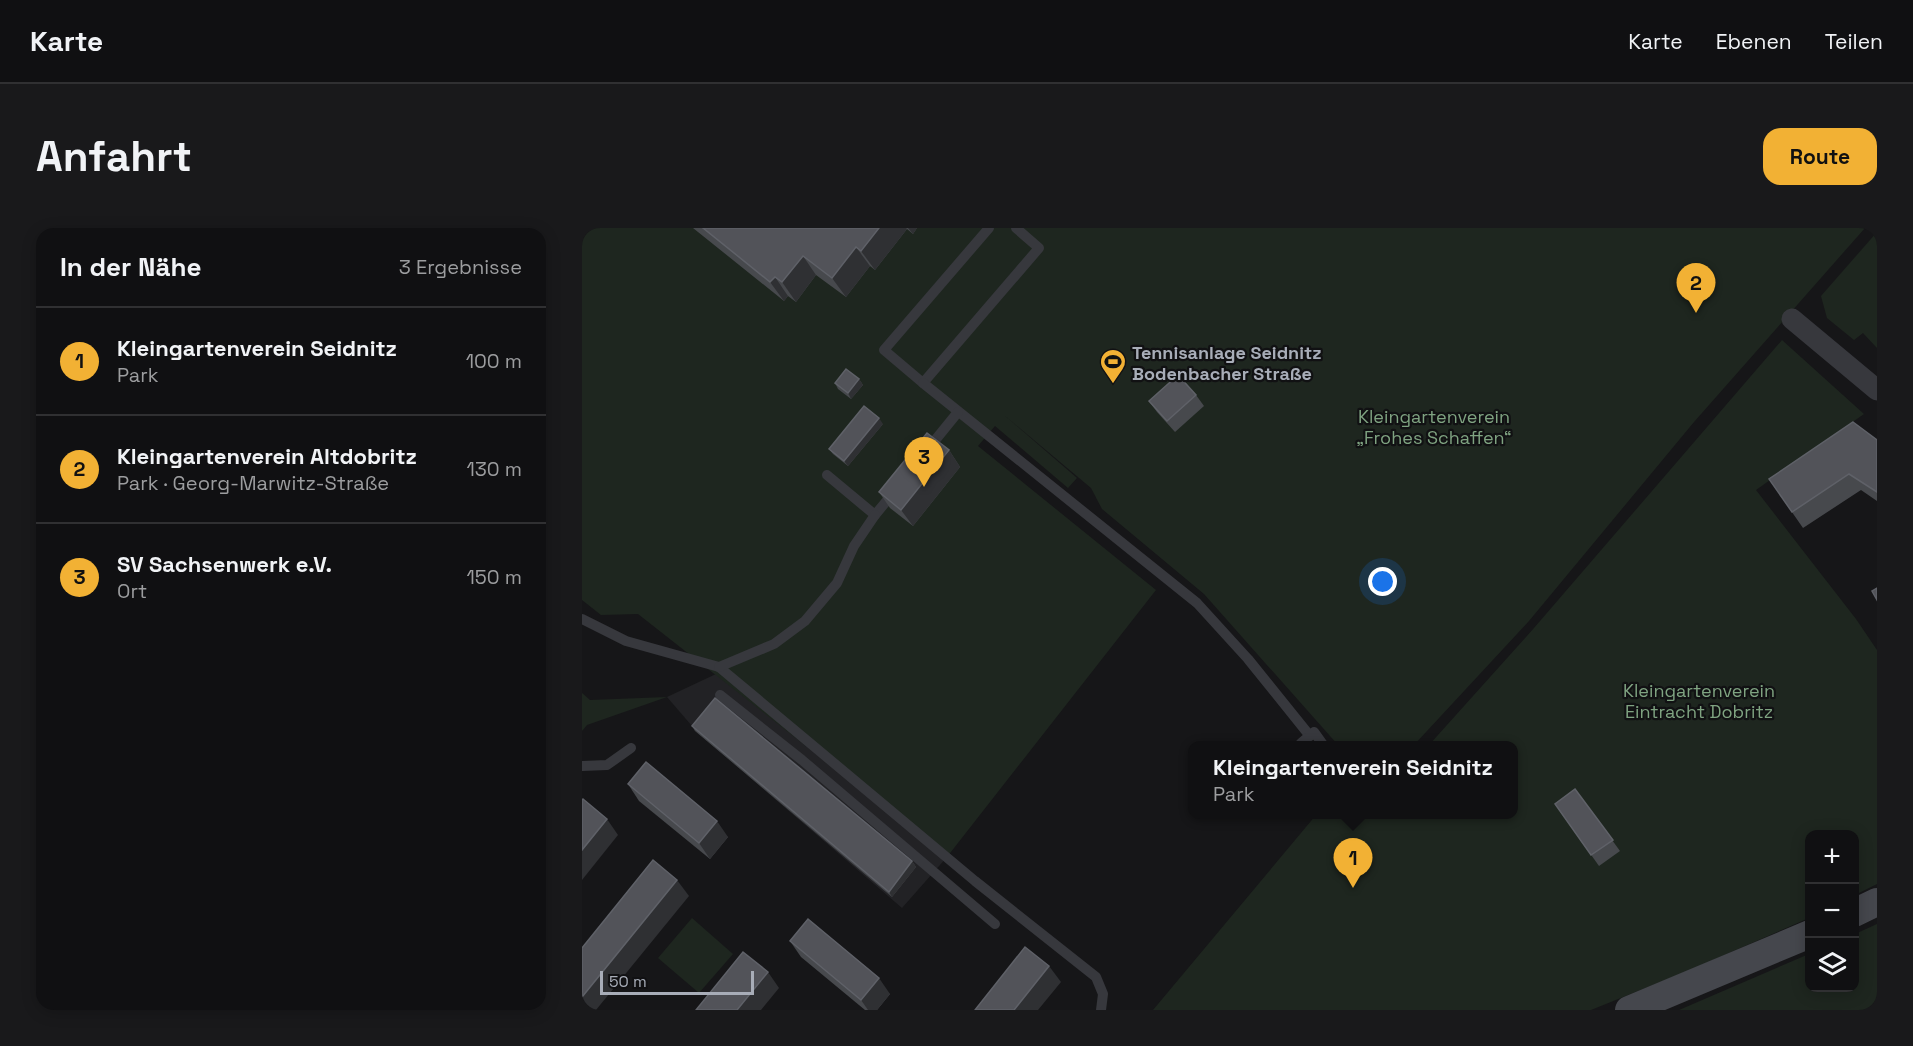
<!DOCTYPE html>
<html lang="de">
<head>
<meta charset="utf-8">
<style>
	:root { --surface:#101012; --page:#19191b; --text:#f1f3f6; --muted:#9c9d9f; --line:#303032; --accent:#f2b134 }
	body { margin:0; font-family:"Space Grotesk",sans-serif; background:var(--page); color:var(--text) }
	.controls { position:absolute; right:18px; bottom:18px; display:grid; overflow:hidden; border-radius:12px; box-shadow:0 3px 15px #0003 }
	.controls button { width:54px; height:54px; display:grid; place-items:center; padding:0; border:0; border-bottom:2px solid var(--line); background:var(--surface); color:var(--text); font:30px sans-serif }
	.scale { position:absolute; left:18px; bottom:15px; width:154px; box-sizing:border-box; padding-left:6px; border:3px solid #a8adb8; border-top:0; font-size:16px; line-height:21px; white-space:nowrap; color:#a8adb8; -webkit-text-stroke:4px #111113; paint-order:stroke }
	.you { position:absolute; left:801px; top:354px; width:21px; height:21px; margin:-15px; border:4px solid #fff; border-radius:50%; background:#1a73e8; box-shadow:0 0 0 9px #1a73e833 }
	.badge { display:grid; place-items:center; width:39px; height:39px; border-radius:50%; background:var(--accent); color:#111; font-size:20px; font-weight:700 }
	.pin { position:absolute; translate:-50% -50px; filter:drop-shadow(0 2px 3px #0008) }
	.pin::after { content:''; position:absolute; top:32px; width:21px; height:18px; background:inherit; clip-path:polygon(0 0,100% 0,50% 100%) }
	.popup { position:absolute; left:606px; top:513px; width:330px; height:78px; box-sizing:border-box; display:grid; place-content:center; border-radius:12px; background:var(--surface); filter:drop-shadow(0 2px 4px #0005); font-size:20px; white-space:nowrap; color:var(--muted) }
	.popup b { font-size:22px; color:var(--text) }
	.popup::after { content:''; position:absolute; left:50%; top:100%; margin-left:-12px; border:12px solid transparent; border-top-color:var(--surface) }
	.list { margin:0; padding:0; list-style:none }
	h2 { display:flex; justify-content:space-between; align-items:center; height:78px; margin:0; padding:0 24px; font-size:26px }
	h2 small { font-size:20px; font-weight:400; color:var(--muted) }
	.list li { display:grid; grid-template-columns:39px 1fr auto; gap:18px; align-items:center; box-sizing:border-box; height:108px; padding:0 24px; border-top:2px solid var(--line) }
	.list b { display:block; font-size:22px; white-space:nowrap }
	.list p { margin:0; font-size:20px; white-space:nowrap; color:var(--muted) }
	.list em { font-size:20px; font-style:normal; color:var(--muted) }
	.icon { flex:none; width:33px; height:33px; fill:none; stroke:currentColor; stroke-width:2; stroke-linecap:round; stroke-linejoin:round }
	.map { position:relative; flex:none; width:1295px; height:782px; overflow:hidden; border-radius:18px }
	header { display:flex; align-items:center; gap:36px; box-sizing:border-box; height:84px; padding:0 30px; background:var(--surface); border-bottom:2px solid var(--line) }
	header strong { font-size:28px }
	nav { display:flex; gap:33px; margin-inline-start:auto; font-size:21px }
	.intro { display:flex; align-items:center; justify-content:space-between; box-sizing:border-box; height:144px; padding:0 36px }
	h1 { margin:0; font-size:42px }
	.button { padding:15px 27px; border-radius:18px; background:var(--accent); color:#111; font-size:21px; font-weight:700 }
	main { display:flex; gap:36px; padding:0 36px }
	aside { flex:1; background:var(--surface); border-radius:18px; box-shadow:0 3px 15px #0003 }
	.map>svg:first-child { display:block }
	.built { fill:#222225 }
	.green { fill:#1e261f }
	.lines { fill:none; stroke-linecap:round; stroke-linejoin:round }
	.service { stroke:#37383d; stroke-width:10 }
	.minor { stroke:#37383d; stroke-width:21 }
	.secondary { stroke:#45474d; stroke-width:28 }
	.wall { fill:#47494d }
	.shaded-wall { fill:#2f3033 }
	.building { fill:#525359; stroke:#5f6168; stroke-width:1.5 }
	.labels { text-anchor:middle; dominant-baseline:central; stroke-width:4.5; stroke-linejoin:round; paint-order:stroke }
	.poi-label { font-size:18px; font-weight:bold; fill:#a8adb8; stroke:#111113; text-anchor:start }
	.park-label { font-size:18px; fill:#7fa381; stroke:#111113 }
</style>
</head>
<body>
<header>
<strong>Karte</strong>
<nav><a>Karte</a><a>Ebenen</a><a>Teilen</a></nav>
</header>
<div class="intro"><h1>Anfahrt</h1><a class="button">Route</a></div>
<main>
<aside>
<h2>In der Nähe<small>3 Ergebnisse</small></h2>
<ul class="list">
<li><span class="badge">1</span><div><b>Kleingartenverein Seidnitz</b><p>Park</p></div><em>100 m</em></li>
<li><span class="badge">2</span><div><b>Kleingartenverein Altdobritz</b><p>Park · Georg-Marwitz-Straße</p></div><em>130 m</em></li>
<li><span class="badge">3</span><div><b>SV Sachsenwerk e.V.</b><p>Ort</p></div><em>150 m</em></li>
</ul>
</aside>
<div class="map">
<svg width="1295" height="782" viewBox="0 0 1295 782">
	<rect width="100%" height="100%" fill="#161618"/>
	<!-- built -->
	<polygon class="built" points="134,446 365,629 320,680 116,505 85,469"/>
	<!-- green -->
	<g class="green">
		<polygon points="0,0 1283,0 1112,194 947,393 832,517 756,517 622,366 520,281 509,260 422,187 495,250 486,260 413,198 396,218 574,362 365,629 56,386 19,387 0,372"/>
		<polygon points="1295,4 1295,120 1281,105 1272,112 1245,90 1239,68"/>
		<polygon points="1200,112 1282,186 1174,262 1274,391 1295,422 1295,656 1273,667 1272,606 1228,606 1227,690 1108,742 1009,782 571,782 734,587 932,586 932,518 847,517 952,400"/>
		<polygon points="0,465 8,472 85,469 5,497 0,503"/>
		<polygon points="110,690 151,726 117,765 76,730"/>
		<polygon points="1295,696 1295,782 1097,782 1227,726 1228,760 1272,760 1273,706"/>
	</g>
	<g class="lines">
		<!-- service -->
		<g class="service">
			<polyline points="407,0 302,122 341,155 457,20 434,0"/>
			<polyline points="341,155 615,375 666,431 728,508"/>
			<polyline points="346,221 376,184"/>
			<polyline points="245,247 293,287 312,264"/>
			<polyline points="0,391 44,413 137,439 393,653 514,749 521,766 519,782"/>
			<polyline points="137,439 192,416 223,393 255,355 272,318 293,287"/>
			<polyline points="138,467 220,532 413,696"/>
			<polyline points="721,518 719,515 732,504 742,518"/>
			<polyline points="0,538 25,537 49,520"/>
		</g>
		<!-- minor -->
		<polyline class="minor" points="1210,91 1295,162"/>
		<!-- secondary -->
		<g class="secondary">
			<polyline points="1272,685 1295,674"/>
			<polyline points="1047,782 1228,706"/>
		</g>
	</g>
	<!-- wall -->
	<g class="wall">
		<polygon points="111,0 335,0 331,6 325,1 293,42 288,38 264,69 234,47 214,74 206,68 202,73"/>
		<polygon points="277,151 281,157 269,171 256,161 253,155"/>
		<polygon points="614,167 622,178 593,204 575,184 567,173"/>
		<polygon points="301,196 266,238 251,226 247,221"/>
		<polygon points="1295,212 1295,273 1279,262 1221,300 1187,251"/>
		<polygon points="367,222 378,239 331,298 308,280 297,264"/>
		<polygon points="110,498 330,633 334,639 310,669 113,503"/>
		<polygon points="46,556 146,609 128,631 57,573"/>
		<polygon points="993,561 1038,623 1017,638 973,576"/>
		<polygon points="208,713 308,766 295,782 283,782 219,729"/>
	</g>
	<!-- shaded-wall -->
	<g class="shaded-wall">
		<polygon points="297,0 324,0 325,1 293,42 279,23"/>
		<polygon points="326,0 335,0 331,6"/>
		<polygon points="274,19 288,38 264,69 250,50"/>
		<polygon points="221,28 234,47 214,74 200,54"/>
		<polygon points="193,49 206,68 202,73 188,54"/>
		<polygon points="277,151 281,157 269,171 266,165"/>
		<polygon points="297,190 301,196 266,238 262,233"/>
		<polygon points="367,222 378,239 331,298 319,282"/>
		<polygon points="25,591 36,607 0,652 0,622"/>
		<polygon points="135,593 146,609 128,631 117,615"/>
		<polygon points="330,633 334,639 310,669 307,664"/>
		<polygon points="95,652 107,668 14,782 0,782 0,769"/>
		<polygon points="467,738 479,754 456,782 432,782"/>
		<polygon points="186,744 197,760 179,782 155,782"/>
		<polygon points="297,750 308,766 295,782 286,782 279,772"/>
	</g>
	<!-- building -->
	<g class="building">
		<polygon points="121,0 297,0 279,23 274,19 250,50 221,28 200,54 193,49 188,54"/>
		<polygon points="264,141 277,151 266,165 253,155"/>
		<polygon points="596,147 614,167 585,193 567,173"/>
		<polygon points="282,178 297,190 262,233 247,221"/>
		<polygon points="1271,194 1295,212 1295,264 1267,246 1210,284 1187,251"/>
		<polygon points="345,205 367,222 319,282 297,264"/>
		<polygon points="1295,360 1295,372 1290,363"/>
		<polygon points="133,470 330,633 307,664 110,498"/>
		<polygon points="64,534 135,593 117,615 46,556"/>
		<polygon points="993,561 1031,612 1009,627 973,576"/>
		<polygon points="1,571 25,591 0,622 0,572"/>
		<polygon points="71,632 95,652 0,769 0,720"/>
		<polygon points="226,691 297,750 279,772 208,713"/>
		<polygon points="443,719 467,738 432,782 393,782"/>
		<polygon points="161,724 186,744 155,782 114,782"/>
	</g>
	<!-- icons -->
	<defs>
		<symbol id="stadium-pin" viewBox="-11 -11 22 30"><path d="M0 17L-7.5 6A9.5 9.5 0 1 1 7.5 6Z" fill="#f2b134" stroke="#111113"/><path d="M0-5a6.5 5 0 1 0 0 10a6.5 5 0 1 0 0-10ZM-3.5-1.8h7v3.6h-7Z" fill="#111"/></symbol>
	</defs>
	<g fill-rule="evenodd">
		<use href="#stadium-pin" x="516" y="119" width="30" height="40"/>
	</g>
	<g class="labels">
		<!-- poi labels -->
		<g class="poi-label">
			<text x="550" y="124">Tennisanlage Seidnitz<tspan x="550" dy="21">Bodenbacher Straße</tspan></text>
		</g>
		<!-- park labels -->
		<g class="park-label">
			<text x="852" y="188">Kleingartenverein<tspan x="852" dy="21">„Frohes Schaffen“</tspan></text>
			<text x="1117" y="462">Kleingartenverein<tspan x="1117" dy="21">Eintracht Dobritz</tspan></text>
		</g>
	</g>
</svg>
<div class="controls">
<button>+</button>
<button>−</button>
<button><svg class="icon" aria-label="layers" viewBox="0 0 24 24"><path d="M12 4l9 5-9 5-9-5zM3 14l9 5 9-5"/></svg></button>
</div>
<div class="scale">50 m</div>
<div class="you"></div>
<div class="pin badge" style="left:771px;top:660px">1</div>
<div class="popup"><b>Kleingartenverein Seidnitz</b>Park</div>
<div class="pin badge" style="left:1114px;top:85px">2</div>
<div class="pin badge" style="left:342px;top:259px">3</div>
</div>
</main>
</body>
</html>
